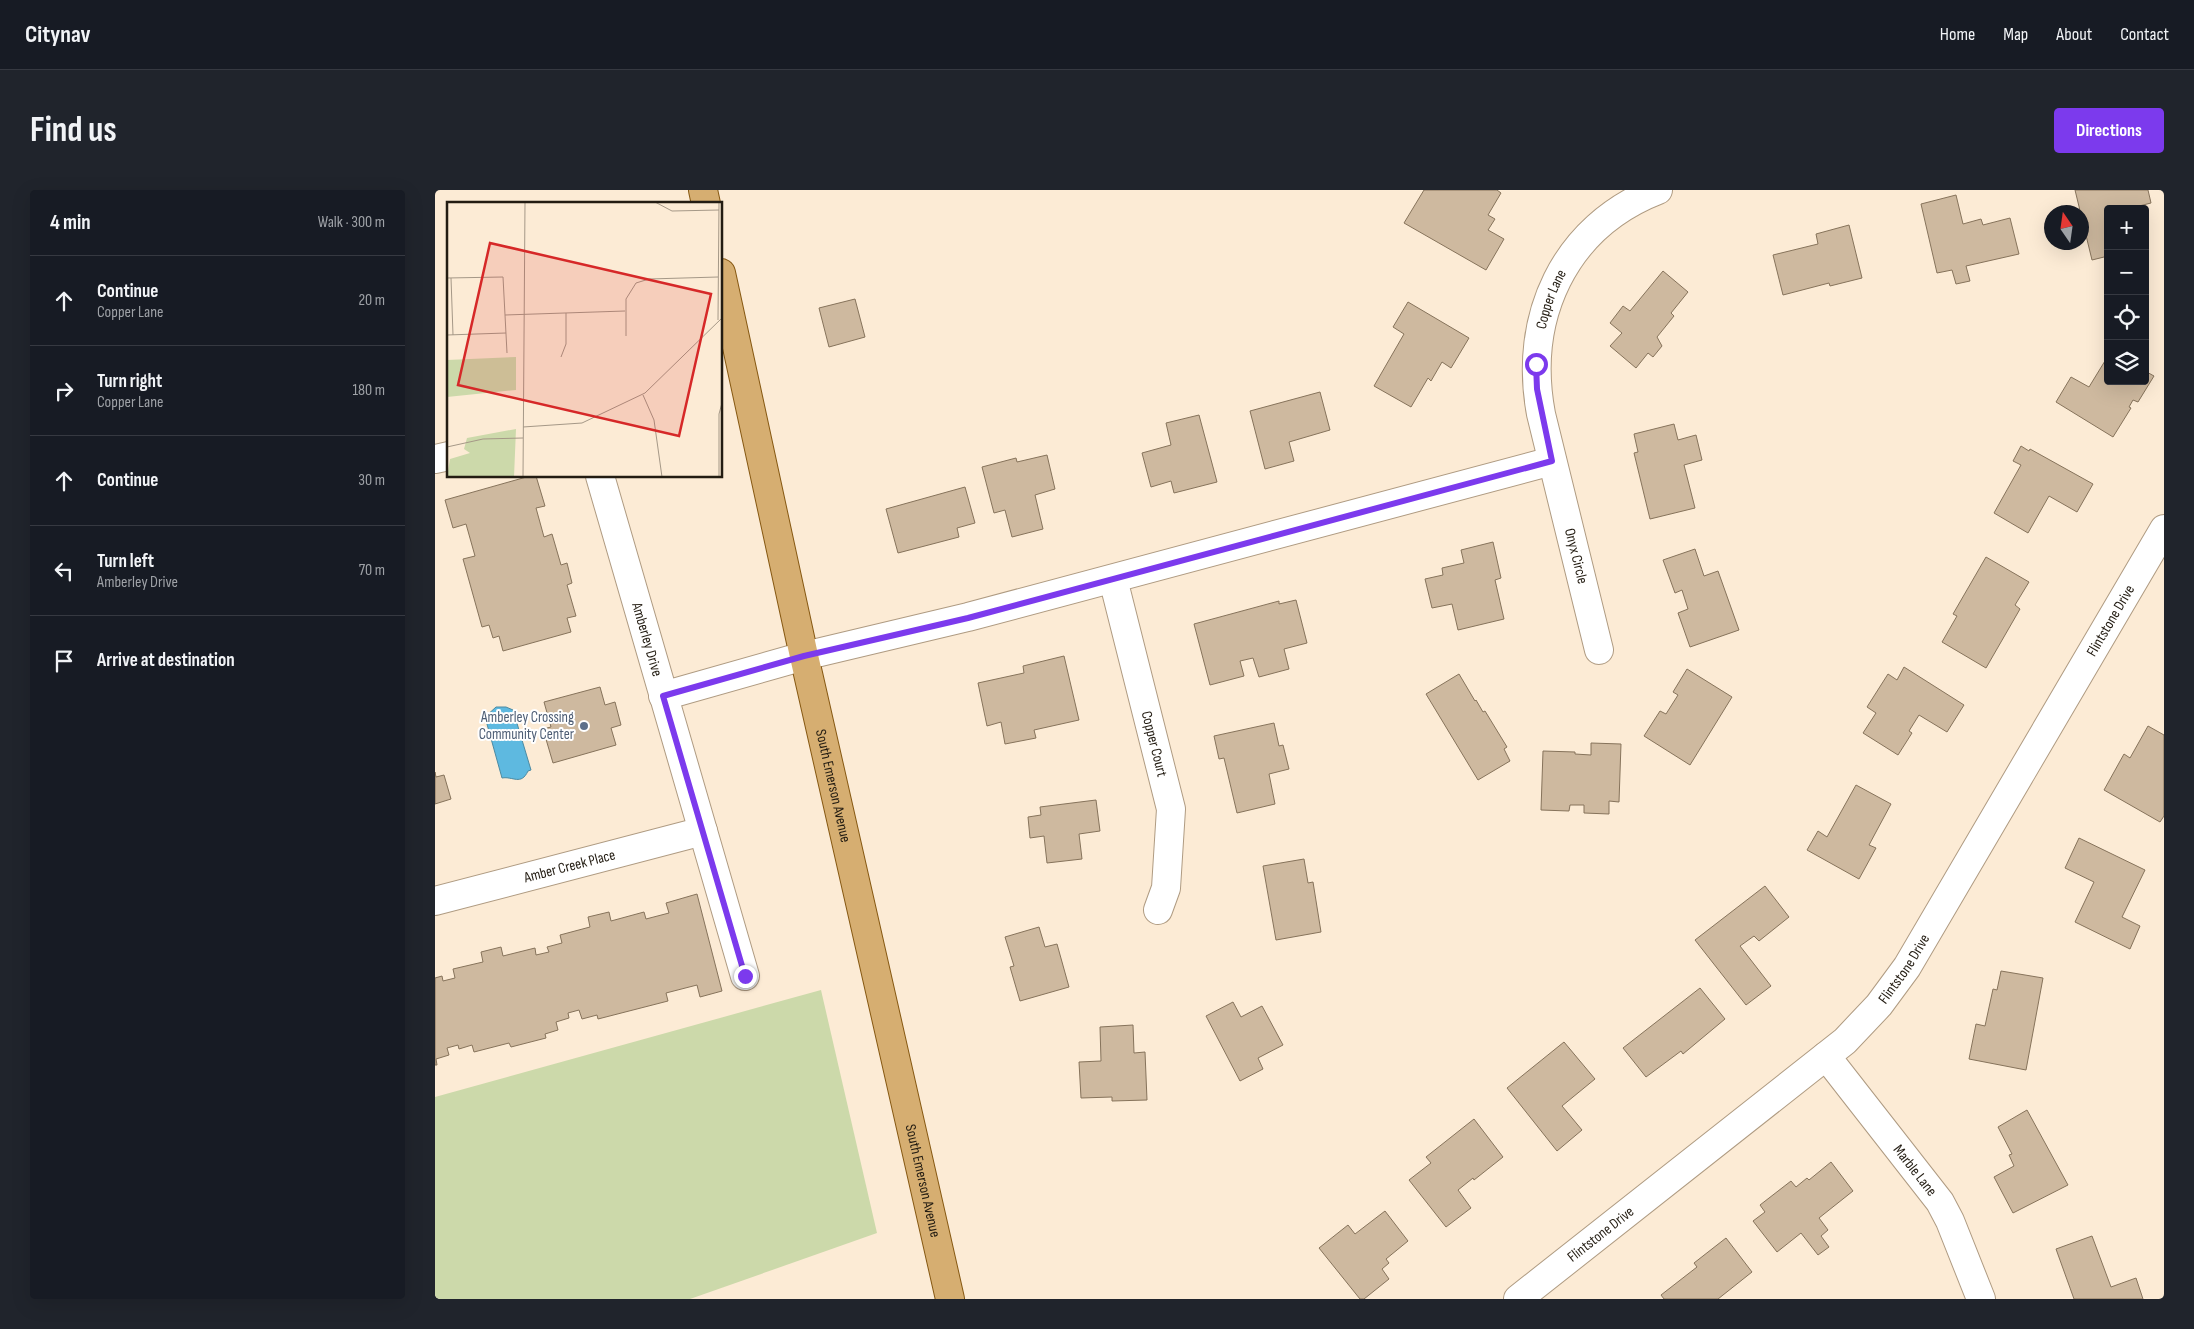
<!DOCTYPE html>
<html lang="en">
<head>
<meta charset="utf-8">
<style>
	:root { --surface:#171b24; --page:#20242c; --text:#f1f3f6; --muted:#9ea1a6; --line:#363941; --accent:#7c3aed }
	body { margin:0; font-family:"Sofia Sans Condensed",sans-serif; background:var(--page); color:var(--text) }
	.controls { position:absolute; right:15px; top:15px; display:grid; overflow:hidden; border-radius:5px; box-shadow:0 5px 20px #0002 }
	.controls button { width:45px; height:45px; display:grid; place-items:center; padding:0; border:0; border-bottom:1px solid var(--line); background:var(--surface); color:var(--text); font:25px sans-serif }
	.compass { position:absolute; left:1609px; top:15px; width:45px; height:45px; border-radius:50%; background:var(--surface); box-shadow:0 5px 20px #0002; rotate:347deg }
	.stop { position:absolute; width:15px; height:15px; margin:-11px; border:4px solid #7c3aed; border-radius:50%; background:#fff }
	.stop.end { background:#7c3aed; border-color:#fff; box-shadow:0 1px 5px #0008 }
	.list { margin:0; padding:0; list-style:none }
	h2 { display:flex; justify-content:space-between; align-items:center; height:65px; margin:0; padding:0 20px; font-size:21px }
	h2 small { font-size:16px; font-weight:400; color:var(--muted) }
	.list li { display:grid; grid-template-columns:32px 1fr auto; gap:15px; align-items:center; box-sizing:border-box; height:90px; padding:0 20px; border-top:1px solid var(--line) }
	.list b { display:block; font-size:19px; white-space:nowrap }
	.list p { margin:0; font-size:16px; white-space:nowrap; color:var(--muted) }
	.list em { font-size:16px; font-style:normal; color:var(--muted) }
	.icon { flex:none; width:28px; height:28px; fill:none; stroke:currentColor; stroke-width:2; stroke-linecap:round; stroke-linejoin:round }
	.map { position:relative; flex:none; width:1729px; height:1109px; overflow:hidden; border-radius:5px }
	header { display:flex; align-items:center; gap:30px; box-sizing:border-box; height:70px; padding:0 25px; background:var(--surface); border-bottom:1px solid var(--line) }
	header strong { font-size:24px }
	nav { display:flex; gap:28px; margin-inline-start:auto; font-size:18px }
	.intro { display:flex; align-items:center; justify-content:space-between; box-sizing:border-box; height:120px; padding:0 30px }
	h1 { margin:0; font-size:35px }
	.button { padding:12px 22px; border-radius:5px; background:var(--accent); color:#fff; font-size:18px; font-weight:700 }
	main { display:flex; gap:30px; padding:0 30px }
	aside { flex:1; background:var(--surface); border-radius:5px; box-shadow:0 5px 20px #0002 }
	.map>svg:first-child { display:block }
	.green { fill:#ccd9aa }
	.water { fill:#5eb9e0; stroke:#4c8aa2 }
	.building { fill:#ceb99f; stroke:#86735b }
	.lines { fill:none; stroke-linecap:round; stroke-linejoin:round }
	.street-casing { stroke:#af9b82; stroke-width:30 }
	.primary-casing { stroke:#865812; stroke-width:30 }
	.street { stroke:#fff; stroke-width:28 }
	.primary { stroke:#d6ae71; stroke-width:28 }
	.route { stroke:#7c3aed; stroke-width:6 }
	.service-dot { fill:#5c6f8a; stroke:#fff; stroke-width:2 }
	.labels { text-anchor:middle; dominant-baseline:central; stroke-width:4; stroke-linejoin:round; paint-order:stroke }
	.street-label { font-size:15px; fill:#231c12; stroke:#fff }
	.service-label { font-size:15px; fill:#4e5e75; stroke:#fff; text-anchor:end }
	.inset-road { fill:none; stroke:#a59887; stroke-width:1 }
	.view { fill:#d62828; fill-opacity:0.15; stroke:#d62828; stroke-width:2.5 }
	.inset-edge { fill:none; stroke:#231c12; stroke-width:2.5 }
</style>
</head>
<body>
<header>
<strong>Citynav</strong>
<nav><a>Home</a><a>Map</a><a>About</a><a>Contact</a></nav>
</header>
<div class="intro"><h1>Find us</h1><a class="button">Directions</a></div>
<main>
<aside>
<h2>4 min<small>Walk · 300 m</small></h2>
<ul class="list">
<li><svg class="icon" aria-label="ahead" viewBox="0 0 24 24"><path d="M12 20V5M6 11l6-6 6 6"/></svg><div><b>Continue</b><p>Copper Lane</p></div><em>20 m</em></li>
<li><svg class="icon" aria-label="right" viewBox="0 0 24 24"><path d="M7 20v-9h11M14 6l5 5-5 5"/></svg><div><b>Turn right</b><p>Copper Lane</p></div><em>180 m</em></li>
<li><svg class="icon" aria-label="ahead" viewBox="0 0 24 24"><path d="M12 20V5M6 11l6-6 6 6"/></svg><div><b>Continue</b></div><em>30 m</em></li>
<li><svg class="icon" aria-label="left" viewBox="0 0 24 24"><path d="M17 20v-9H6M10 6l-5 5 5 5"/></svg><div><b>Turn left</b><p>Amberley Drive</p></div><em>70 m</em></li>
<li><svg class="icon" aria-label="arrive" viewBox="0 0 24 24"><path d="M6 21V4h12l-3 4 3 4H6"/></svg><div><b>Arrive at destination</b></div></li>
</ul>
</aside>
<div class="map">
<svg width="1729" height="1109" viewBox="0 0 1729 1109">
	<rect width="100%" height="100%" fill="#fcebd5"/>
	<!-- green -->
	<polygon class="green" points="386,800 442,1043 255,1109 0,1109 0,907"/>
	<!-- water -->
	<path class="water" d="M61,517H71L78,520L96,580L93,581C86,596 78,586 67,588L50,527Z"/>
	<!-- building -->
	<g class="building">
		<polygon points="989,0 1062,0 1066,3 1053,25 1060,29 1053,40 1069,49 1051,80 969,33"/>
		<polygon points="1640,0 1713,0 1716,13 1692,19 1673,19 1673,66 1657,70"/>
		<polygon points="1521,5 1528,34 1546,29 1548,35 1575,28 1584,64 1531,76 1535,91 1521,94 1517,80 1502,83 1486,14"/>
		<polygon points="1414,35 1427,88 1395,96 1394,93 1348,105 1338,65 1383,54 1381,44"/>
		<polygon points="1228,81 1253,102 1236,123 1239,126 1222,147 1227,156 1218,167 1213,163 1201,178 1175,156 1187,143 1175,133 1188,116 1195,121"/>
		<polygon points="420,109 430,147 394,157 384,118"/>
		<polygon points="973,112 1034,148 1016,178 1007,172 996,191 993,188 976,217 939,196 969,144 958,137"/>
		<polygon points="1673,166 1673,191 1710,191 1710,181 1719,186 1703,212 1698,210 1694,217 1696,218 1678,247 1621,212 1636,187 1654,197"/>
		<polygon points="885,202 895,240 854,252 859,271 830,279 815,221"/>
		<polygon points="764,225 782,292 739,303 736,291 716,297 707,263 736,255 731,233"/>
		<polygon points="1239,234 1243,250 1261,245 1267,270 1249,275 1260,318 1215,329 1199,263 1203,262 1199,244"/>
		<polygon points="1586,256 1594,261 1595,259 1658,294 1642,322 1614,306 1593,343 1559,323 1586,275 1578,271"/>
		<polygon points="612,265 620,299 600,305 608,339 577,347 570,320 559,323 547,277 581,268 582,272"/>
		<polygon points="95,286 101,286 110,316 101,318 109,347 117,344 126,375 132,373 137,393 132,395 141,426 132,428 136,442 68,461 64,446 58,448 54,435 47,437 28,369 40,366 31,334 18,338 10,310"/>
		<polygon points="530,297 540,333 522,338 524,347 463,363 451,319"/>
		<polygon points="1058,352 1066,388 1060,390 1069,429 1023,440 1017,414 997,418 990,389 1008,385 1007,378 1029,373 1026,360"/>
		<polygon points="1260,359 1269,386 1283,381 1304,440 1255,457 1243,423 1253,419 1247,400 1240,403 1228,370"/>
		<polygon points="1551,367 1594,392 1580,415 1585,419 1551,478 1507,452 1522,426 1518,424"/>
		<polygon points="861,410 872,453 849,459 854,479 824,487 818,468 805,471 809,486 775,495 759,434 844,411 844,414"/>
		<polygon points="629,466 644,530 599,540 601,548 570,554 566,532 552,536 543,493 589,483 588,476"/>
		<polygon points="1469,477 1529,515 1512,542 1484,525 1474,541 1477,543 1463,565 1428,543 1441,523 1432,517 1453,484 1462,490"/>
		<polygon points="1252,479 1297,507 1255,575 1209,546 1225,521 1231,524 1243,505 1238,502"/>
		<polygon points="1024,484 1040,511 1041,510 1048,522 1050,521 1072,557 1069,559 1075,571 1043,590 991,504"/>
		<polygon points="165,497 170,515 180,512 186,535 176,538 181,555 118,573 108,539 116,537 109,512"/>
		<polygon points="839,533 844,556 848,555 854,579 834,584 840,614 802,623 789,568 784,569 779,546"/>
		<polygon points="1713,536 1729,545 1729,626 1725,632 1669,600 1689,564 1695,568"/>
		<polygon points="1156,553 1186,554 1184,612 1174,611 1174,624 1149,623 1149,615 1135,615 1134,621 1106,620 1108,561 1140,562 1140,564 1156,565"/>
		<polygon points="0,582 1,587 9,585 16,609 0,614"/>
		<polygon points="1421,595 1456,614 1434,655 1441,658 1424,689 1372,660 1383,641 1392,647"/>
		<polygon points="661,610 665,641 644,644 647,669 612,673 609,646 595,648 593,627 606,625 605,617"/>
		<polygon points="1644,648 1710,680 1687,727 1705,736 1695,759 1640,732 1659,692 1630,678"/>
		<polygon points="869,669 873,693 878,692 886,742 841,750 828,676"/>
		<polygon points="1330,696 1354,727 1324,751 1319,746 1305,756 1336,796 1311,815 1260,750"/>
		<polygon points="262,704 287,801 265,807 262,795 231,803 233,811 163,829 162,825 147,829 144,820 133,823 134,828 121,832 123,840 110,844 111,848 76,857 74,853 39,862 37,855 24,859 23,855 12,858 14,865 1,869 2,875 0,875 0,788 7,786 8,791 20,788 18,779 48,772 46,762 66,757 68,766 100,758 101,765 114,762 112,757 127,753 125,745 155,737 153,727 174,722 176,731 209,722 211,729 234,723 231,713"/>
		<polygon points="604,737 610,757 622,754 634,797 585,811 575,777 579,776 570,747"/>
		<polygon points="1566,781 1608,788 1591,880 1534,869 1541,834 1550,836 1558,799 1562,800"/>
		<polygon points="1265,798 1290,829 1248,864 1246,861 1211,887 1188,858"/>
		<polygon points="798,812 806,827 827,816 848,855 823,868 828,879 805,891 771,826"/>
		<polygon points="698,835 699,863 710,862 712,910 677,911 677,907 646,908 644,872 666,871 665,837"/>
		<polygon points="1129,852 1160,889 1127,916 1147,940 1122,961 1072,898"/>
		<polygon points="1592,920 1633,995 1578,1023 1559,987 1579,976 1574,965 1577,964 1563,937"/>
		<polygon points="1039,929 1068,967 1039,990 1038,988 1023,1000 1036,1018 1011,1037 974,990 996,973 991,967"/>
		<polygon points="1396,972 1418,1001 1384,1028 1393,1040 1386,1046 1394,1057 1383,1065 1366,1043 1342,1062 1318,1031 1330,1022 1325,1015 1356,991 1361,997 1372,988 1374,990"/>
		<polygon points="950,1021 973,1051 951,1069 954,1073 947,1079 954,1089 929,1109 925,1109 884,1058 913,1035 920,1044"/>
		<polygon points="1657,1046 1676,1097 1701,1088 1708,1109 1639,1109 1621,1059"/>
		<polygon points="1291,1048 1317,1082 1283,1109 1229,1109 1226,1105 1262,1077 1259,1073"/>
	</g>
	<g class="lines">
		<defs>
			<g id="street">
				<polyline points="0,269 14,266"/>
				<path id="s1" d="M165,286L310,786"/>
				<path id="s2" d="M678,389L736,619L731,698L723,720"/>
				<path id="s3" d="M1164,460L1106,224C1088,128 1128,37 1223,0"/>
				<polyline points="228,506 369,466 533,427 1117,271"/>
				<path id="s4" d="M0,711L268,641"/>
				<path id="s5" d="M1391,866L1505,1012L1515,1031L1546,1109"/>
				<path id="s6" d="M1083,1109L1410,851L1444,815L1472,777L1729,339"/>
			</g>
			<g id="primary">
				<polyline points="268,0 271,14"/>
				<path id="s7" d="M286,83L369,466L515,1109"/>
			</g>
		</defs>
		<!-- street casing -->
		<use href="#street" class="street-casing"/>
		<!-- primary casing -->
		<use href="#primary" class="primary-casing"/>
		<!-- street -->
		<use href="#street" class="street"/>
		<!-- primary -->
		<use href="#primary" class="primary"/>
	</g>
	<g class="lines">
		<!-- route -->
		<polyline class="route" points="310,786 228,506 369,466 533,428 1117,271 1102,199 1101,174"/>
	</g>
	<!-- markers -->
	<circle class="service-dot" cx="149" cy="536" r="5"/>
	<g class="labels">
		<!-- street labels -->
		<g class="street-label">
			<text stroke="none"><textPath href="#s3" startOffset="360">Copper Lane</textPath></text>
			<text transform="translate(1141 366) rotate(76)">Onyx Circle</text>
			<text stroke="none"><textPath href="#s6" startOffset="915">Flintstone Drive</textPath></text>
			<text stroke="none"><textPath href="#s1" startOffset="170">Amberley Drive</textPath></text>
			<text stroke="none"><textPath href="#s2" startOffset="170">Copper Court</textPath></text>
			<text stroke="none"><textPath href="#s7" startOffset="525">South Emerson Avenue</textPath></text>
			<text stroke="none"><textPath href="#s4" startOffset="139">Amber Creek Place</textPath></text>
			<text stroke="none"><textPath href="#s6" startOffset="510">Flintstone Drive</textPath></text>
			<text stroke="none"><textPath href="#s5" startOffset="145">Marble Lane</textPath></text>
			<text stroke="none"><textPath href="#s7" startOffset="930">South Emerson Avenue</textPath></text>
			<text stroke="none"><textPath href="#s6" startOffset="105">Flintstone Drive</textPath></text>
		</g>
		<!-- service labels -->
		<g class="service-label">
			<text x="139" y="527">Amberley Crossing<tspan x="139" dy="17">Community Center</tspan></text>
		</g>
	</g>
	<!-- overview -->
	<g transform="translate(12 12)">
		<rect width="275" height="275" fill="#fcebd5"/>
		<path d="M69,155V188L0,195V158ZM69,227L67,275H0L3,257L23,251L17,247L20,236Z" fill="#ccd9aa"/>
		<path class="inset-road" d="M208,0L225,9L272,8M0,76L56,75L60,151M4,76L6,133M58,113L178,109M271,118L272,0M0,133L59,131M179,134V97L189,81L202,77L271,75M114,155L119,142V111M196,193L207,218L215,275M76,225L135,221L198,191L275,116M0,245L36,237L76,236M76,275L78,0M272,275V212L275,201"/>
		<path class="view" d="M43,41L264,92L232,234L11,183Z"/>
		<rect width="275" height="275" class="inset-edge"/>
	</g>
</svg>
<div class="controls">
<button>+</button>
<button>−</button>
<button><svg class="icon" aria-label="locate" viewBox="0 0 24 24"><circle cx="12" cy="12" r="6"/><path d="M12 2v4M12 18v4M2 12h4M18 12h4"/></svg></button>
<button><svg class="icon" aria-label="layers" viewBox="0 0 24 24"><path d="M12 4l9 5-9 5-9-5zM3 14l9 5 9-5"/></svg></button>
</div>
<svg class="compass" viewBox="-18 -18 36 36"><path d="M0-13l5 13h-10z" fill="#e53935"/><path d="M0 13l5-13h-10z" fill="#9ea1a6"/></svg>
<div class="stop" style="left:1101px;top:174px"></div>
<div class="stop end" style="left:310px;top:786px"></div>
</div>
</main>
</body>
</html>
